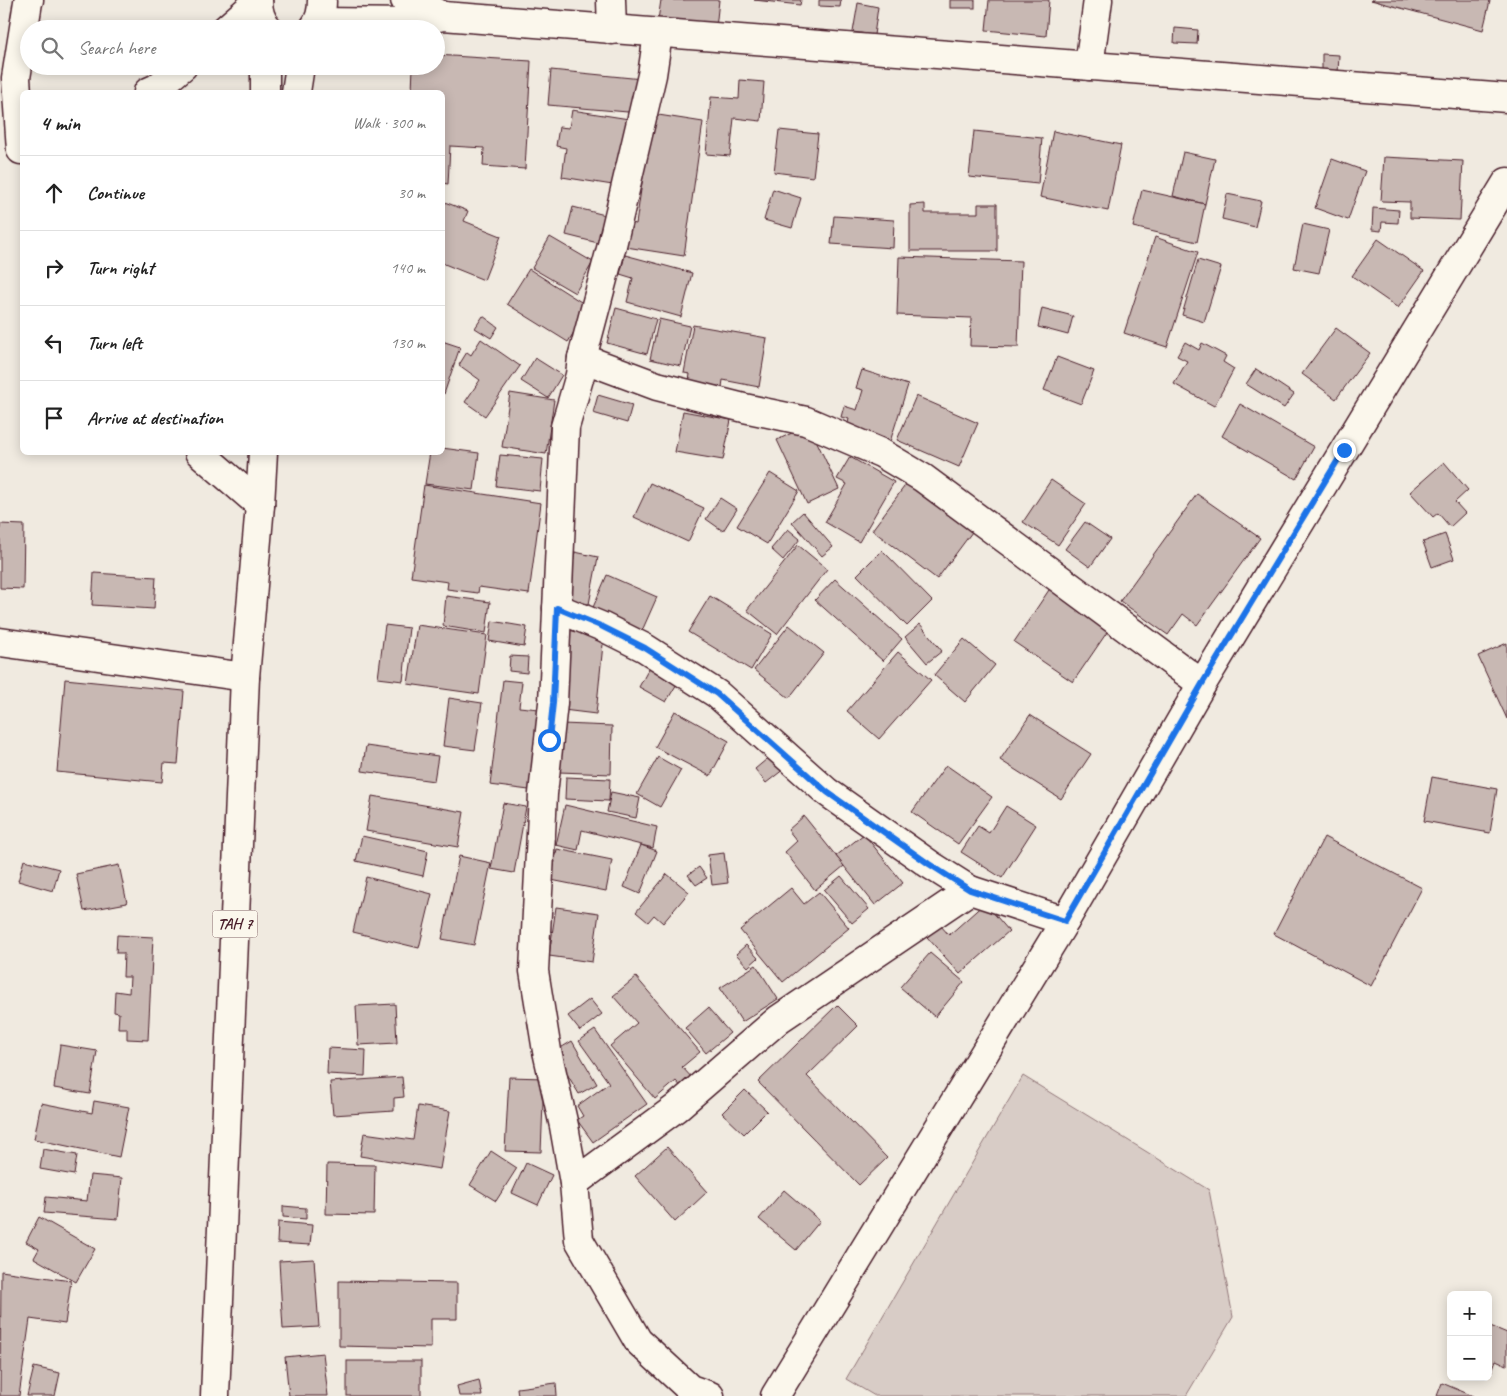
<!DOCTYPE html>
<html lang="en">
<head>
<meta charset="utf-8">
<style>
	:root { --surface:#fff; --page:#f6f6f6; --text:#222; --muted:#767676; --line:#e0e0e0 }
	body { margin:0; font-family:Caveat,sans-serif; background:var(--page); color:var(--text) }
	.controls { position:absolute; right:15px; bottom:15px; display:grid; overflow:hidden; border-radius:8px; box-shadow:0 2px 12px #0003 }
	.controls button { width:45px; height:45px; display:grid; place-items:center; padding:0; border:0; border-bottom:1px solid var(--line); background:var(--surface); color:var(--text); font:25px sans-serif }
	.stop { position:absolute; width:15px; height:15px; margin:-11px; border:4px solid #1a73e8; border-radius:50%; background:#fff }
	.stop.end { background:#1a73e8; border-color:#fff; box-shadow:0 1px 5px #0008 }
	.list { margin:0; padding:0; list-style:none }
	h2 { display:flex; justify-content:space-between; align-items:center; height:65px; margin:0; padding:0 20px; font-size:21px }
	h2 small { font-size:16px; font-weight:400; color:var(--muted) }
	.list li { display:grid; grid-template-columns:32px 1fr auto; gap:15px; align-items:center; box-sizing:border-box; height:75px; padding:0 20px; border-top:1px solid var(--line) }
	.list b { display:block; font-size:19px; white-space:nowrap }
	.list em { font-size:16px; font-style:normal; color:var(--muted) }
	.icon { flex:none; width:28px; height:28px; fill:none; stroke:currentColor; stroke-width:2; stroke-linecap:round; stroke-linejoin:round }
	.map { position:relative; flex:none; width:1507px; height:1396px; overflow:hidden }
	.search { position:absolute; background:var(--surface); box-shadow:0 2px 12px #0003; left:20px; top:20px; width:425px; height:55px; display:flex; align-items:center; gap:12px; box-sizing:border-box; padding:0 18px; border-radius:28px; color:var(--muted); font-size:19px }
	.panel { position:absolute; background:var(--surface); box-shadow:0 2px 12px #0003; left:20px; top:90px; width:425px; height:365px; border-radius:8px }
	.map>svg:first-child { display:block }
	.green { fill:#d8ccc6; stroke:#917678 }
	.building { fill:#c8b8b3; stroke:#4a1f2b }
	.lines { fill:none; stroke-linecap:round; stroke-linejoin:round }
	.minor-casing { stroke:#4a1f2b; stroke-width:31 }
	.major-casing { stroke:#4a1f2b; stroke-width:31 }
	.highway-casing { stroke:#4a1f2b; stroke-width:31 }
	.minor { stroke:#fbf7ec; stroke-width:28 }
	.major { stroke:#fbf7ec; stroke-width:28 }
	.highway { stroke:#fbf7ec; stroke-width:28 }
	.route { stroke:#1a73e8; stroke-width:6 }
	.labels { text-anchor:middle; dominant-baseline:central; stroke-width:4; stroke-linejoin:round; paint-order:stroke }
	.shield { fill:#fbf7ec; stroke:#7f6065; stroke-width:1 }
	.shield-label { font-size:16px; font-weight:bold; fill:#4a1f2b }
</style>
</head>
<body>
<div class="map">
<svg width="1507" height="1396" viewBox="0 0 1507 1396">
	<rect width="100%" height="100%" fill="#f0eae0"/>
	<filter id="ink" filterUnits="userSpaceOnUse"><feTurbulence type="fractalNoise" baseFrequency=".02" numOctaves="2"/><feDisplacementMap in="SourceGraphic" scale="10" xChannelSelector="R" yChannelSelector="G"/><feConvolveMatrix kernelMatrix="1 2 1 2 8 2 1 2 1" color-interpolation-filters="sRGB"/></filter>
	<g filter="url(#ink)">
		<!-- green -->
		<polygon class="green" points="1023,1076 1209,1190 1233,1317 1186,1396 875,1396 846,1379"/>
		<!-- building -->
		<g class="building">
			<polygon points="661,0 719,0 716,28 658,20"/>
			<polygon points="754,0 801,0 800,5"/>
			<polygon points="819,0 841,0 840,7 819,6"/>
			<rect x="950" y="0" width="25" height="8"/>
			<polygon points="989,0 1049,0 1046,36 986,30"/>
			<polygon points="1371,0 1488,0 1490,1 1483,30"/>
			<polygon points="858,3 878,7 874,35 853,32"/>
			<polygon points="1175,28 1198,30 1197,44 1174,43"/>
			<polygon points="1322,54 1339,55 1338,73 1322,73"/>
			<polygon points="436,55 531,61 525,169 483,166 484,148 450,146 448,184 442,183 442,92 412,92 413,66 436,66"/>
			<polygon points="551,70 642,79 639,113 548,105"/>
			<polygon points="740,80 764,82 761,121 734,118 730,156 706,154 711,97 739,99"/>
			<polygon points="572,110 629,119 619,186 562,177 566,148 556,146 559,127 569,128"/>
			<polygon points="652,114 703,122 684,256 626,247 630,223 636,224"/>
			<polygon points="779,130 818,134 813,177 774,172"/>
			<polygon points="974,131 1042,138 1038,184 969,177"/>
			<polygon points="1053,131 1121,145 1108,211 1040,197"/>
			<polygon points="1183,152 1215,159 1205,204 1173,196"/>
			<polygon points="1384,157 1463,161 1460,220 1410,218 1410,202 1381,201"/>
			<polygon points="1332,159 1365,171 1348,220 1315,208"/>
			<polygon points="773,189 801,198 792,228 764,220"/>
			<polygon points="1142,190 1205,204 1197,242 1133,227"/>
			<polygon points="1227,194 1261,201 1255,227 1222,219"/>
			<polygon points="442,201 468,211 464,221 501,236 484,280 442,263"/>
			<polygon points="925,204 925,213 978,213 978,204 997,204 997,251 910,251 910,205"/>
			<polygon points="573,207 605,215 598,243 566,235"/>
			<polygon points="1373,208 1399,210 1398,223 1382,222 1381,231 1372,230"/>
			<polygon points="834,216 894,220 893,248 831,244"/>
			<polygon points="1303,224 1329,230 1319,273 1294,268"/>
			<polygon points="550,237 593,262 575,293 532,268"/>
			<polygon points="1155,237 1198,252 1167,347 1124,333"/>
			<polygon points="1378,239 1424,271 1398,308 1352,276"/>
			<polygon points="625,255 692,273 681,317 627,302 633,278 620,274"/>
			<polygon points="899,257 1021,261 1018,347 970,346 971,318 897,315"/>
			<polygon points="1198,260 1221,267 1204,322 1182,315"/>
			<polygon points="529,269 589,307 568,342 507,304"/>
			<polygon points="616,308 656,319 647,354 607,343"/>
			<polygon points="1042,308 1073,316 1068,335 1038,327"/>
			<polygon points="483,316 498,327 491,338 475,328"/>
			<polygon points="659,319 690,326 681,366 650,359"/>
			<polygon points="693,325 767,338 759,387 723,380 722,387 689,381 690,374 684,373"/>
			<polygon points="1336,328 1370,353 1336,399 1302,374"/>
			<polygon points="481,339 520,366 485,416 465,402 480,380 459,365 467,352 471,355"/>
			<polygon points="442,341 460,347 444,394 442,393"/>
			<polygon points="1185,342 1199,350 1202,343 1226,356 1223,362 1234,369 1214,406 1174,384 1187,361 1177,356"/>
			<polygon points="1057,357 1094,371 1081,404 1044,390"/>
			<polygon points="535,358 562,375 548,398 521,381"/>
			<polygon points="1256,369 1294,394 1284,408 1246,384"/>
			<polygon points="862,370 908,385 888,448 845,434 849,419 841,417 844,406 857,410 863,390 856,388"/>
			<polygon points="510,393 554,400 546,454 502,447"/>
			<polygon points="598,395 632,405 627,423 593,413"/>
			<polygon points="916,396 978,423 959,467 897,440"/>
			<polygon points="1240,404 1314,447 1296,479 1222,436"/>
			<polygon points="683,411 731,420 723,460 675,452"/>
			<polygon points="809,425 839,489 807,504 777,440"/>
			<polygon points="442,448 479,453 474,490 425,484 430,452 442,452"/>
			<polygon points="500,455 543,459 540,491 496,486"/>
			<polygon points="850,457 894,482 859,542 825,522 847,484 837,479"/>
			<polygon points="1444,462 1468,490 1455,502 1465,513 1450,527 1438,513 1433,517 1410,492"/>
			<polygon points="770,473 799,491 767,544 737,526"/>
			<polygon points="1051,480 1086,504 1058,545 1023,522"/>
			<polygon points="650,483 704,508 688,542 634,517"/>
			<polygon points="907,483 972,532 937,579 872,530"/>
			<polygon points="424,485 541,503 529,594 479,587 478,593 447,589 448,582 411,577"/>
			<polygon points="1197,494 1260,538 1197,625 1183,614 1168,635 1120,601"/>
			<polygon points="720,498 737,509 723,531 706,519"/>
			<polygon points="803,512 833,547 822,556 792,522"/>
			<polygon points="1085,522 1110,539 1090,567 1065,549"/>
			<polygon points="0,524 24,525 23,589 0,588"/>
			<polygon points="788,529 800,539 783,560 771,549"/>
			<polygon points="1445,534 1454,559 1432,567 1423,542"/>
			<polygon points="798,545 827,569 777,634 747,610"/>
			<polygon points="882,550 932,601 907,626 857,575"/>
			<polygon points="575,552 598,557 589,604 566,600"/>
			<polygon points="94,573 156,577 154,609 92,605"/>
			<polygon points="607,575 657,597 641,633 591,612"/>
			<polygon points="835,579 902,639 883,661 815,600"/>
			<polygon points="1053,584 1112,625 1073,682 1014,642"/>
			<polygon points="446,596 490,602 486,633 443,626"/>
			<polygon points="710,596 772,634 751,670 688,632"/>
			<polygon points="492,621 527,627 524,647 489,641"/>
			<polygon points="920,624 942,651 927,663 905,637"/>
			<polygon points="385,625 409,628 403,681 378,678"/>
			<polygon points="417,625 487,635 479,694 408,684"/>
			<polygon points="789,625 824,653 789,698 754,670"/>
			<polygon points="564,630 604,634 596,714 555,709"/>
			<polygon points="964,639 995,665 965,702 934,675"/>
			<polygon points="1507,643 1507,719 1478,656"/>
			<polygon points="898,652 931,680 879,739 847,711"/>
			<polygon points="510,656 528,657 527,673 509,671"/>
			<polygon points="653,661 681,677 666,702 639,687"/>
			<polygon points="65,679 184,691 178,764 164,763 162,782 57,772"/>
			<polygon points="503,680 522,682 519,707 539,709 529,790 490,785"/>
			<polygon points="449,698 482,703 475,750 443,746"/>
			<polygon points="675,711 729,741 710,776 655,747"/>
			<polygon points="1030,715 1091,754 1061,799 1000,760"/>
			<polygon points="562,724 612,726 611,774 559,772"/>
			<polygon points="366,746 438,756 434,781 362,771"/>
			<polygon points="773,754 784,769 766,783 755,769"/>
			<polygon points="658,757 681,770 660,807 637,794"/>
			<polygon points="946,765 992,797 958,844 912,812"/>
			<polygon points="566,777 610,779 609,801 565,799"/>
			<polygon points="1432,777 1497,789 1490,833 1424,821"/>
			<polygon points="611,792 640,798 636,818 607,812"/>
			<polygon points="372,796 464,812 458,847 366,831"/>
			<polygon points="503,803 526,807 514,873 491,869"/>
			<polygon points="565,805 657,827 653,848 582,830 578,850 556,845"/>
			<polygon points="1006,806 1036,825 1002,878 961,852 978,826 989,833"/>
			<polygon points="804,816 844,866 815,890 785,852 797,841 788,830"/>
			<polygon points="864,834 903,883 875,905 836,856"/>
			<polygon points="362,836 428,851 423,876 356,861"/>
			<polygon points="1324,837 1422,888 1371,986 1274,934"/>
			<polygon points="641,845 657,851 640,894 624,887"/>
			<polygon points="557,849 612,860 606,891 551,880 544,869 553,870 555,861 547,859 548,853 556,854"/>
			<polygon points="724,853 728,883 712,885 708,855"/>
			<polygon points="459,856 491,863 474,945 442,939"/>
			<polygon points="24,860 59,869 53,891 18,881"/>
			<polygon points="119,865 127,903 84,911 76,874"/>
			<polygon points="699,867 707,878 696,885 688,875"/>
			<polygon points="667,874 689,892 663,923 654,915 648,922 636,912"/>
			<polygon points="841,876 869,909 852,923 824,890"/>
			<polygon points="366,877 432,894 419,948 353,932"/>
			<polygon points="791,888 804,904 819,892 849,928 783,982 740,930"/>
			<polygon points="985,903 1009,931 960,974 927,937 940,925 949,935"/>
			<polygon points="556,907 599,913 592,962 549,956"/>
			<polygon points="117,935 153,937 148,1040 127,1039 127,1028 118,1028 119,1013 114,1012 115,991 129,993 130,977 123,977 124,953 116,953"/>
			<polygon points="746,945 758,958 748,967 736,954"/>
			<polygon points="930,953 964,982 935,1017 900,987"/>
			<polygon points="756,965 778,999 742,1022 720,988"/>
			<polygon points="636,977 700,1052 682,1067 694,1080 683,1089 676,1081 655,1099 610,1046 637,1023 613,996"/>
			<polygon points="590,999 602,1014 580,1031 568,1016"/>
			<polygon points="395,1004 397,1043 358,1045 356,1006"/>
			<polygon points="837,1005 858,1026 807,1076 887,1158 859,1185 758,1082"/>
			<polygon points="708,1008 730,1033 706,1053 685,1028"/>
			<polygon points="595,1030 647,1104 593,1142 577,1120 583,1116 577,1106 609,1083 579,1041"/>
			<polygon points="572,1041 597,1084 579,1094 554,1052"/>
			<polygon points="60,1045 97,1051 90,1094 54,1088"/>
			<polygon points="328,1048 366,1050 365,1076 327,1074"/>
			<polygon points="402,1077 404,1097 394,1098 394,1111 333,1115 330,1082"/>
			<polygon points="509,1077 544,1078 541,1152 505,1151"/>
			<polygon points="745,1090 767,1111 744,1134 722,1113"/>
			<polygon points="94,1101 129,1107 119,1157 34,1139 41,1103 92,1113"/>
			<polygon points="418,1106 450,1111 440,1169 360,1156 364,1133 413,1140"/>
			<polygon points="667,1147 707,1192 675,1222 635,1176"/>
			<polygon points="43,1149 77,1155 74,1175 40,1169"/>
			<polygon points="491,1151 517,1168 496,1201 470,1185"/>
			<polygon points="526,1163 552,1175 538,1205 512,1193"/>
			<polygon points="327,1164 375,1165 374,1215 326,1214"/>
			<polygon points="90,1175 122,1178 118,1219 44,1213 46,1197 87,1201"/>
			<polygon points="784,1190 820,1221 796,1250 759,1219"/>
			<polygon points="283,1206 306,1208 306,1219 283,1217"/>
			<polygon points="39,1217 95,1249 76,1282 34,1258 39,1249 26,1242"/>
			<polygon points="278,1222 312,1225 310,1245 277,1243"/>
			<polygon points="314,1259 319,1327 283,1329 279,1261"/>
			<polygon points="1,1271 71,1281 65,1324 30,1319 19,1396 0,1396"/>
			<polygon points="339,1281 457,1283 457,1319 431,1319 431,1348 339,1346"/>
			<polygon points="1488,1325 1507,1333 1507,1365 1496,1360 1492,1371 1488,1369"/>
			<polygon points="323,1353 328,1396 289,1396 285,1357"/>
			<rect x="347" y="1361" width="74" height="35"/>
			<polygon points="34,1367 60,1373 55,1396 27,1396"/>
			<polygon points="479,1380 482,1396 459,1396 457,1386"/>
			<polygon points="556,1383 557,1396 518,1396 517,1388"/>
			<polygon points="1442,1383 1473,1396 1437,1396"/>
		</g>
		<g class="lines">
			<defs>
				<g id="minor">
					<polyline points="611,0 612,30"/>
					<polyline points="226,29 258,1"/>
					<polyline points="658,34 652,75 612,245 582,358 580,375 565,427 553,703 543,794 534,971 547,1051 564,1126 574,1183 579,1240 638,1341 690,1389 710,1396"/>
					<polyline points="1089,66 1098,0"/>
					<polyline points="148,92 157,88 183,66"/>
					<polyline points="21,150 16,78 28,2 29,0"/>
					<polyline points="582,358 657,386 744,408 806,421 881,453 923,478 1202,684"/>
					<polyline points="199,452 260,505"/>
					<polyline points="557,608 603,627 645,648 717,694 827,792 929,864 970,890 1065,921"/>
					<polyline points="0,642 245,677"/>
					<polyline points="574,1183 676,1108 779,1019 970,890"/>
					<polyline points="775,1396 1065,921 1202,684 1507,182"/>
				</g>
				<g id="major">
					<polyline points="405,0 416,2 443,16"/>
					<polyline points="318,22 415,23 443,16 1507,98"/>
				</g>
				<g id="highway">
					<path d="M258,0C258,11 260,21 269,29"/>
					<path d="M313,29C320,20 322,12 322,0"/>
					<polyline points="265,66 265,92"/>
					<polyline points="296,92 300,66"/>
					<polyline points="215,1396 245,677 260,505 263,452"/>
				</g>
			</defs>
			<!-- minor casing -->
			<use href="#minor" class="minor-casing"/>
			<!-- major casing -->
			<use href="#major" class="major-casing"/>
			<!-- highway casing -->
			<use href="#highway" class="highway-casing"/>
			<!-- minor -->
			<use href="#minor" class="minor"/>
			<!-- major -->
			<use href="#major" class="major"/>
			<!-- highway -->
			<use href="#highway" class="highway"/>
		</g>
	</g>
	<g class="lines" filter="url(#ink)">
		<!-- route -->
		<polyline class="route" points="549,740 553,703 557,608 603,627 645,648 717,694 827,792 929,864 970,890 1065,921 1202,684 1344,450"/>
	</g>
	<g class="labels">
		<!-- shield labels -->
		<rect class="shield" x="212.5" y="910.5" width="45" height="27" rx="4"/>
		<g class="shield-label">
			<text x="235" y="924">TAH 7</text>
		</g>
	</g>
</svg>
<div class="controls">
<button>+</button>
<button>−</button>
</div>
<div class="stop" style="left:549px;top:740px"></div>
<div class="stop end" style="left:1344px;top:450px"></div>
<div class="search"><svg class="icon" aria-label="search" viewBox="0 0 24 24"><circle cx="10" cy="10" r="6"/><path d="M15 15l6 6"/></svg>Search here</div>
<section class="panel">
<h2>4 min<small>Walk · 300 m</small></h2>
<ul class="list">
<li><svg class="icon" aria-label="ahead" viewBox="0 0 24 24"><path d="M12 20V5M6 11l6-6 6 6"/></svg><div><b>Continue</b></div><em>30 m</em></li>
<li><svg class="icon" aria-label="right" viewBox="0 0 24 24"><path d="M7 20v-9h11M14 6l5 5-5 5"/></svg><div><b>Turn right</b></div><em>140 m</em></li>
<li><svg class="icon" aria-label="left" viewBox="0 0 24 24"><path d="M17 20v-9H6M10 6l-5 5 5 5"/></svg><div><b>Turn left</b></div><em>130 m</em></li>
<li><svg class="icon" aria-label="arrive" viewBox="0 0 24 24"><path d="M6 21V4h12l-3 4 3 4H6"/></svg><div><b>Arrive at destination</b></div></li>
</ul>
</section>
</div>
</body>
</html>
